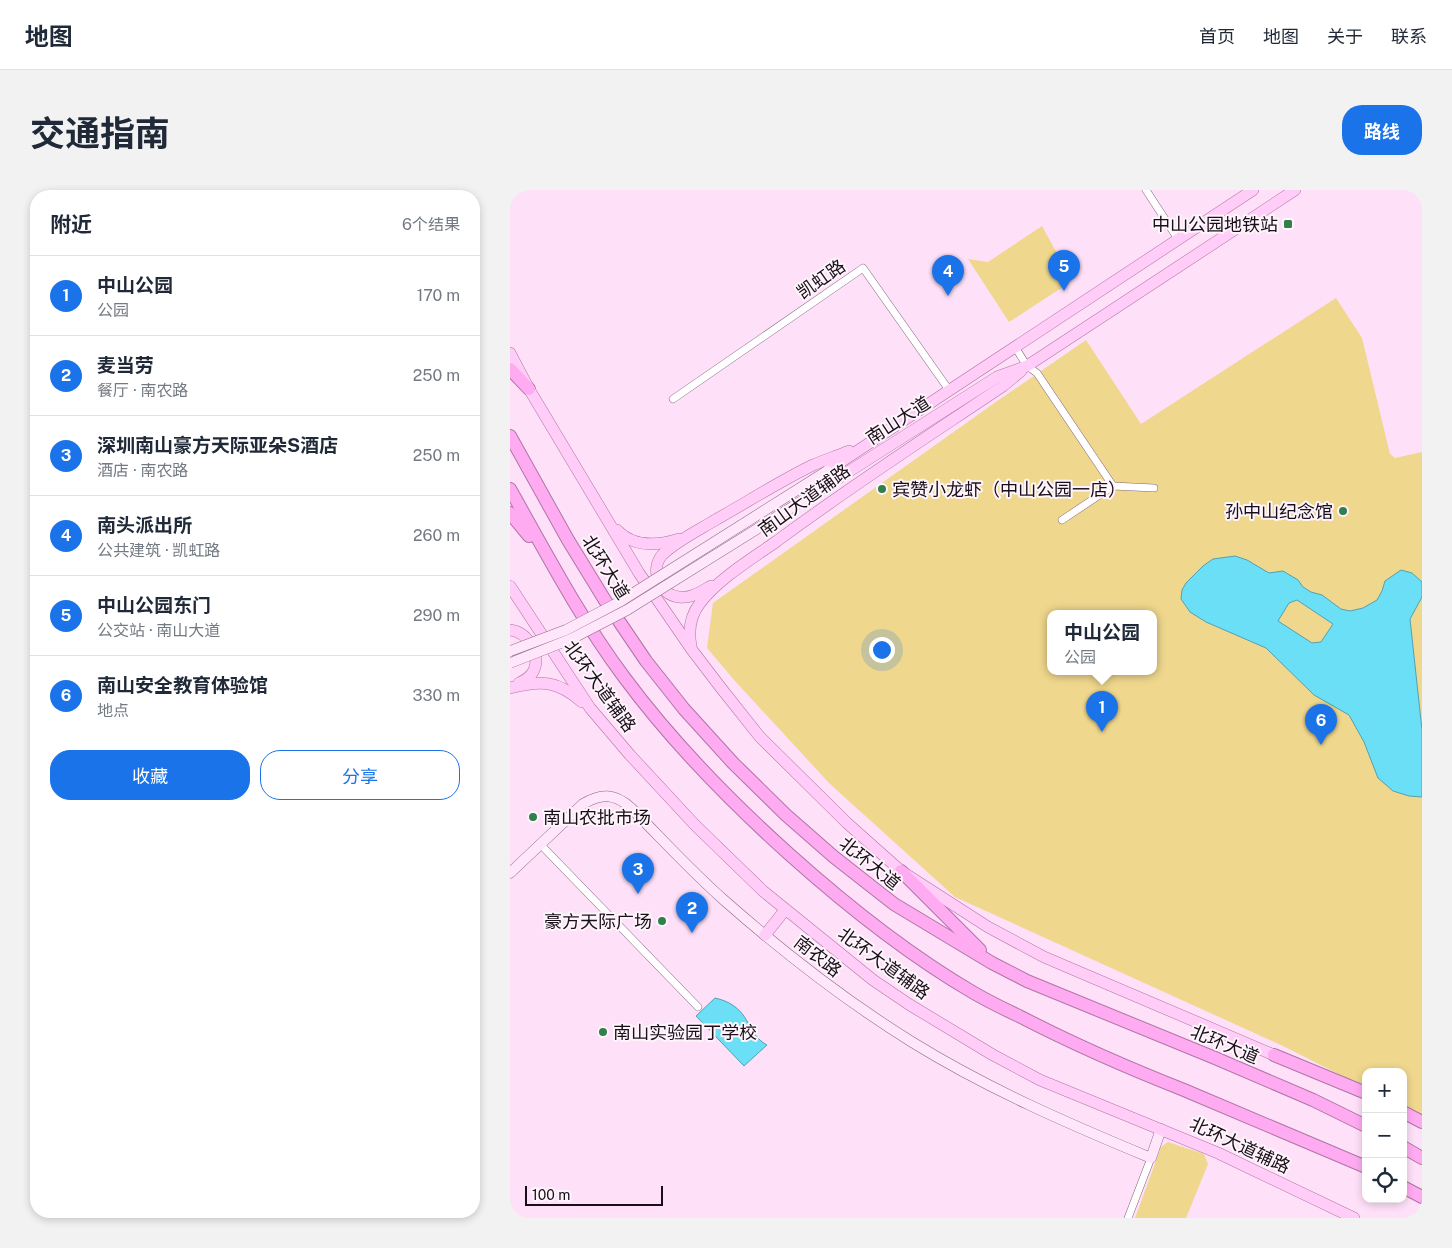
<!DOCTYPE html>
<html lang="zh">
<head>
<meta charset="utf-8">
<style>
	:root { --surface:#fff; --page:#f2f2f3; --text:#1f2937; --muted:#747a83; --line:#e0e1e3; --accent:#1a73e8 }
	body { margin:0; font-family:"Public Sans","Noto Sans SC",sans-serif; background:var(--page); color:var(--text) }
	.controls { position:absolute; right:15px; bottom:15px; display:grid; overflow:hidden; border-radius:10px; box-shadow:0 2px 8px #0003 }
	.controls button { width:45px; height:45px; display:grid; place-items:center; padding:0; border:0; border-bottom:1px solid var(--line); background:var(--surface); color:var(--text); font:25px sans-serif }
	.scale { position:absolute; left:15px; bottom:12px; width:138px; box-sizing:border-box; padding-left:5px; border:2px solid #1a0e18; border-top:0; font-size:14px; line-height:18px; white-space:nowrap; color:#1a0e18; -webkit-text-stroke:4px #fdf5fb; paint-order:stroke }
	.you { position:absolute; left:371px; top:459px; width:18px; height:18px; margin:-12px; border:4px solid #fff; border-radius:50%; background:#1a73e8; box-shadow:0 0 0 8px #1a73e833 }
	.badge { display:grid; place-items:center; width:32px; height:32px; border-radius:50%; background:var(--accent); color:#fff; font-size:16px; font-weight:700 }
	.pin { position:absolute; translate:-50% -41px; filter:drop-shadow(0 1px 2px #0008) }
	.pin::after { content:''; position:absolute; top:26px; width:18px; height:15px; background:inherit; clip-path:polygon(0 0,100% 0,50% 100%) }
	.popup { position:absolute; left:537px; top:420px; width:110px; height:65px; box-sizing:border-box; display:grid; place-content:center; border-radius:10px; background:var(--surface); filter:drop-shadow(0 1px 4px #0005); font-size:16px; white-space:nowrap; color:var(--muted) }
	.popup b { font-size:19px; color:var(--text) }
	.popup::after { content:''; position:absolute; left:50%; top:100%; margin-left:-10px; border:10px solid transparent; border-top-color:var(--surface) }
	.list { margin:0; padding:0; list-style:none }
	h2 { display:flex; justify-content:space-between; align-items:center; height:65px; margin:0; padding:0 20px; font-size:21px }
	h2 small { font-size:16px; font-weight:400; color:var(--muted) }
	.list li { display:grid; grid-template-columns:32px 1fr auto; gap:15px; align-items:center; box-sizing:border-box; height:80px; padding:0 20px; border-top:1px solid var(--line) }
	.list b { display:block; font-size:19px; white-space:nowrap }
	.list p { margin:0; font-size:16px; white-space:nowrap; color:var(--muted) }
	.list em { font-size:16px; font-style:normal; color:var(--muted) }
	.actions { display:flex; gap:10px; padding:15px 20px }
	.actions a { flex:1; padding:11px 0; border:1px solid var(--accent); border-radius:20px; text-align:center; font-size:18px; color:var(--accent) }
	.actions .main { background:var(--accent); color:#fff }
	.icon { flex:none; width:28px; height:28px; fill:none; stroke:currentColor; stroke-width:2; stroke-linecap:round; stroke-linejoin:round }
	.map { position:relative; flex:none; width:912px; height:1028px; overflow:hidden; border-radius:20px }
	header { display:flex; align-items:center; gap:30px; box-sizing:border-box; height:70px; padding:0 25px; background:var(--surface); border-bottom:1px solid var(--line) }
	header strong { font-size:24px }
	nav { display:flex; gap:28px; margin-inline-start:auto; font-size:18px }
	.intro { display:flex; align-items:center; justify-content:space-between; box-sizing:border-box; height:120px; padding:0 30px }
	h1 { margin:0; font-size:35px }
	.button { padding:12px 22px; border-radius:20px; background:var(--accent); color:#fff; font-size:18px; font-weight:700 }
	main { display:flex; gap:30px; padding:0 30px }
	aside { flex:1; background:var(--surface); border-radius:20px; box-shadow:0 2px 8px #0003 }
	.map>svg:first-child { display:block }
	.green { fill:#efd78d; fill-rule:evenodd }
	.water { fill:#6bdff5; stroke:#53a0b3; fill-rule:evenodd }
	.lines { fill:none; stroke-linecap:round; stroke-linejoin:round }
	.street-casing { stroke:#866681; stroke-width:8 }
	.secondary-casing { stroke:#866681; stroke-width:11 }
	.primary-casing { stroke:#af74a6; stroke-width:12 }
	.highway-casing { stroke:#af74a6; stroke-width:14 }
	.street { stroke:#fff; stroke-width:7 }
	.secondary { stroke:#ffe6fb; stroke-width:10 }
	.primary { stroke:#ffcdf7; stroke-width:11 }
	.highway { stroke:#ffabf2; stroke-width:12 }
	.secondary-bridge-casing { stroke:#866681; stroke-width:11; stroke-linecap:butt }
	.secondary-bridge { stroke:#ffe6fb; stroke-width:10 }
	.poi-dot { fill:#327e4c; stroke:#fdf5fb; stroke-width:2 }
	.labels { text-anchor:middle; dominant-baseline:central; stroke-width:4; stroke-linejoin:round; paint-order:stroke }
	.poi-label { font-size:18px; fill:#1a0e18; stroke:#fdf5fb; text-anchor:end }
	.street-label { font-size:18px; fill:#1a0e18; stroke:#fdf5fb }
</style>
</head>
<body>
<header>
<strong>地图</strong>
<nav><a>首页</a><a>地图</a><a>关于</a><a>联系</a></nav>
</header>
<div class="intro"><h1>交通指南</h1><a class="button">路线</a></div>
<main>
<aside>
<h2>附近<small>6个结果</small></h2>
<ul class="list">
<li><span class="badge">1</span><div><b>中山公园</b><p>公园</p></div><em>170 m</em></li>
<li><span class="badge">2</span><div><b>麦当劳</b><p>餐厅 · 南农路</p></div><em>250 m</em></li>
<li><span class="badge">3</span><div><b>深圳南山豪方天际亚朵S酒店</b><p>酒店 · 南农路</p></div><em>250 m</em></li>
<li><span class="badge">4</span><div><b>南头派出所</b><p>公共建筑 · 凯虹路</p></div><em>260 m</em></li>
<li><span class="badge">5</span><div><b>中山公园东门</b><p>公交站 · 南山大道</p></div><em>290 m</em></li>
<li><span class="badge">6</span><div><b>南山安全教育体验馆</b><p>地点</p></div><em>330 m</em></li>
</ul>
<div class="actions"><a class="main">收藏</a><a>分享</a></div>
</aside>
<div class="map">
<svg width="912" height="1028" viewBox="0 0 912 1028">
	<rect width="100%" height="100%" fill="#fee0f8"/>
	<!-- green -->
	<g class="green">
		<polygon points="532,36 562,91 499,132 458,69 478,72"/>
		<path d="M826,108L852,148L880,264L885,268L912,262V927L893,918V882H856V898L773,856L445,707L320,594L225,491L197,458L203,413L483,214L576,150L631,234ZM541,423H643V481H541Z"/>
		<polygon points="658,952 694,964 698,974 676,1028 625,1028 651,957"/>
	</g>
	<!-- water -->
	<g class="water">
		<path d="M725,366L737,370L759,383L773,381L788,390L793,397L801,402L812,405L831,419L840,421L853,418L867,410L872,401L875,391L891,380L902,383L912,392V407L900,429L912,540V607L899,606L883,601L868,588L854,552L839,525L804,505L756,458L696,432L680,422L671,409L672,400L676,393L693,376L703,369ZM787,410L823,434L811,452L802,453L768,431L779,413Z"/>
		<path d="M205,808C219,811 230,818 237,831C243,841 246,849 257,855L234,876L186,826Z"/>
	</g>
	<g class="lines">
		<defs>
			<g id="street">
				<polyline points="636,0 668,49"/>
				<polyline points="505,157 517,176 527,183 603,296"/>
				<polyline points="163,209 353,78 439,200"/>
				<polyline points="552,330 603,296 644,298"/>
				<polyline points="30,654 188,817"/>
				<polyline points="618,1028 641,968"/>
			</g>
			<path id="secondary" d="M0,683L73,614C91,603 105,603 121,618C152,649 182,682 215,711C273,762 336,811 402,852C478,899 559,934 641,968L651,939"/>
			<g id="primary">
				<polyline points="0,163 19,199 129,383 182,460 211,498 250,547 337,633 391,681 478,737 534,767 764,865"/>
				<path d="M317,281C459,187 601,93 743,0"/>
				<polyline points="324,291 487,187 517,176 785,0"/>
				<path d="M107,340C123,357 147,356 169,349"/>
				<polyline points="0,396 80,518 120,565 185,635 253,701 363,790 400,815 483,865 530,890 708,963 844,1028"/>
				<path d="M201,396C192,401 181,409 169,407C149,405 139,379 153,364C168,350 189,340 207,329C239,311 270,291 303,275C315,270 327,266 339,261"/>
				<path d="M0,440C17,442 31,463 24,480C21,487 15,490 9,493"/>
				<path d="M181,456C178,440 180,426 190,413C208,389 243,368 267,351C341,296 417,247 493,196L511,181"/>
				<path d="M0,498C31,490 47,490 72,512"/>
				<polyline points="255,745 275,720"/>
			</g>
			<g id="highway">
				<polyline points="0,179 19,199"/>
				<polyline points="0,246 58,350 96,412 136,471 174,519 223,573 276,625 324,667 384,714 482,773 517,791 705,868 803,910 856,936"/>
				<path d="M0,299C36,363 70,428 114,487C162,552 219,610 279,664C337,716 397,764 464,803C478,811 494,819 509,826C563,854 618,878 674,900C735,926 795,951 856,977"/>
				<polyline points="0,323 19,346"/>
				<polyline points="391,681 470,760"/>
				<polyline points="764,865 856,903"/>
				<polyline points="893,922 912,932"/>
				<polyline points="893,957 912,968"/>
				<polyline points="893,997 912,1007"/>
			</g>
		</defs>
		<!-- street casing -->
		<use href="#street" class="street-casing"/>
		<!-- secondary casing -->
		<use href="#secondary" class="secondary-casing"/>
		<!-- primary casing -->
		<use href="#primary" class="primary-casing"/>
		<!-- highway casing -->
		<use href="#highway" class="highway-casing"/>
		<!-- street -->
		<use href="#street" class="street"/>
		<!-- secondary -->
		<use href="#secondary" class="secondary"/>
		<!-- primary -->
		<use href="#primary" class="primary"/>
		<!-- highway -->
		<use href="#highway" class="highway"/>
		<defs>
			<g id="secondary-bridge">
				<polyline points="0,461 56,440 111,411 317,281"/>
				<polyline points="0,473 61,449 117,420 324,291"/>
			</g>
		</defs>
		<!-- secondary-bridge casing -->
		<use href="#secondary-bridge" class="secondary-bridge-casing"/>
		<!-- secondary-bridge -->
		<use href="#secondary-bridge" class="secondary-bridge"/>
	</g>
	<!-- markers -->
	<g class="poi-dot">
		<rect x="773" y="29" width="10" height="10" rx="2.5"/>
		<circle cx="372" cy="299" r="5"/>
		<circle cx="833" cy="321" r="5"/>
		<circle cx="23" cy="627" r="5"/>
		<circle cx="152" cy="731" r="5"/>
		<circle cx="93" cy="842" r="5"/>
	</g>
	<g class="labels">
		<!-- poi labels -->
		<g class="poi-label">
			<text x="768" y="34">中山公园地铁站</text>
			<text x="382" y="299" text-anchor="start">宾赞小龙虾（中山公园一店）</text>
			<text x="823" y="321">孙中山纪念馆</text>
			<text x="33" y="627" text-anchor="start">南山农批市场</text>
			<text x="142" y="731">豪方天际广场</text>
			<text x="103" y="842" text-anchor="start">南山实验园丁学校</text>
		</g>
		<!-- street labels -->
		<g class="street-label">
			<text transform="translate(311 89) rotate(-35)">凯虹路</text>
			<text transform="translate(388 230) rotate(-33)">南山大道</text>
			<text transform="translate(294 310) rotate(-36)">南山大道辅路</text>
			<text transform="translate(96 377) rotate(58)">北环大道</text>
			<text transform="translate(90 496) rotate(54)">北环大道辅路</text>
			<text transform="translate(360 673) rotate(39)">北环大道</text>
			<text transform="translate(308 766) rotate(38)">南农路</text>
			<text transform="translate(374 773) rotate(36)">北环大道辅路</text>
			<text transform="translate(715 854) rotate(23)">北环大道</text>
			<text transform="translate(730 955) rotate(25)">北环大道辅路</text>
		</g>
	</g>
</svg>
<div class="controls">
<button>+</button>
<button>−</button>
<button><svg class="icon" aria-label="locate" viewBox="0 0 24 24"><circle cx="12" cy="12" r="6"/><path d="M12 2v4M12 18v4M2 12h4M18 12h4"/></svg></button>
</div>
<div class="scale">100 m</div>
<div class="you"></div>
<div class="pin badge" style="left:592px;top:542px">1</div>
<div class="popup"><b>中山公园</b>公园</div>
<div class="pin badge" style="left:182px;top:743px">2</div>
<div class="pin badge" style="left:128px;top:704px">3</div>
<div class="pin badge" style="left:438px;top:106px">4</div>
<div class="pin badge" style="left:554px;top:101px">5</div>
<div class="pin badge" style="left:811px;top:555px">6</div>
</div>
</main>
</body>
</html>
